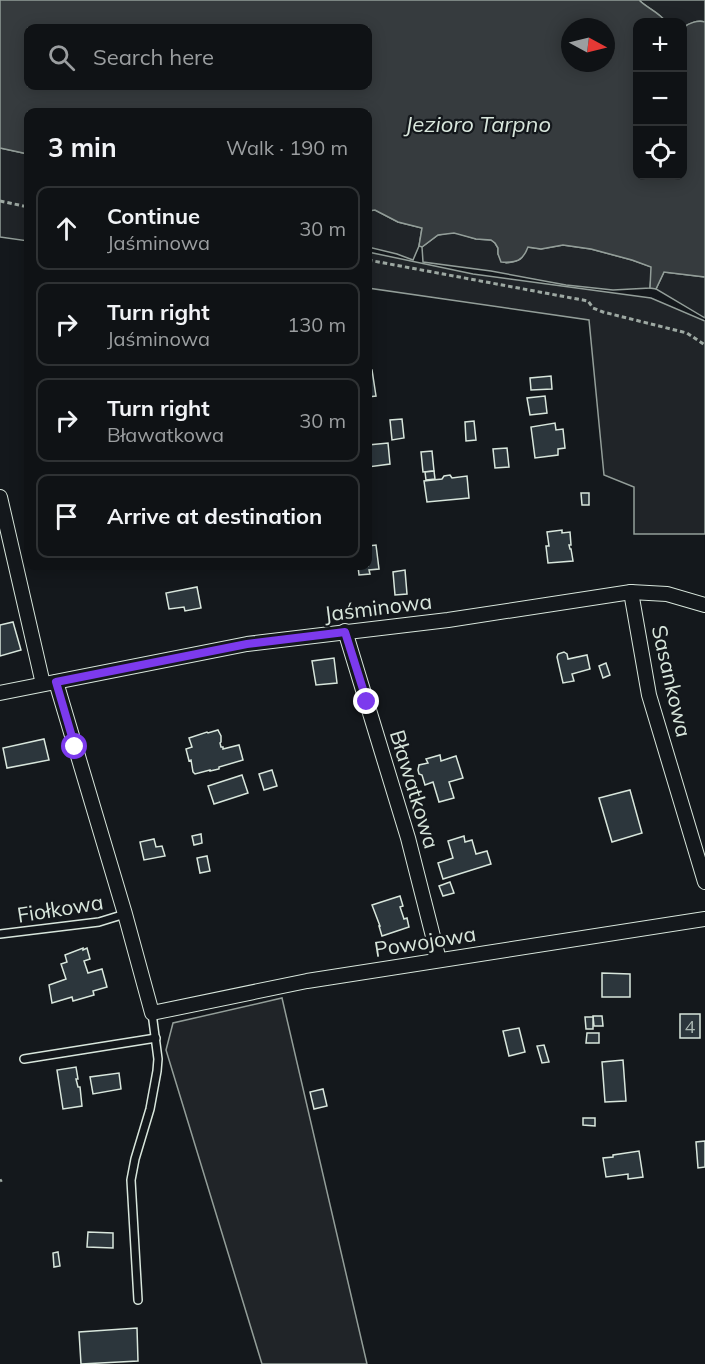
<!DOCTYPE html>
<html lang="en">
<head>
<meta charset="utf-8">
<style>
	:root { --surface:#0f1215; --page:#181b1e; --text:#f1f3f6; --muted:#9b9ea0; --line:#2f3234 }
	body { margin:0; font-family:Mulish,sans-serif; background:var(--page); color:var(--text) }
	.controls { position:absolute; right:18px; top:18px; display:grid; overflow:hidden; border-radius:12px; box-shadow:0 3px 15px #0003 }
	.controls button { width:54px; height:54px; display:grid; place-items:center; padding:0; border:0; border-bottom:2px solid var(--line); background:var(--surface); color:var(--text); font:30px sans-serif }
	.compass { position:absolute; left:561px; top:18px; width:54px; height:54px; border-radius:50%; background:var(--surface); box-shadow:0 3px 15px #0003; rotate:97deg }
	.stop { position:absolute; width:18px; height:18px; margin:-14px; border:4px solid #7c3aed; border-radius:50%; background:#fff }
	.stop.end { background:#7c3aed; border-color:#fff; box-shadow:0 2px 6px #0008 }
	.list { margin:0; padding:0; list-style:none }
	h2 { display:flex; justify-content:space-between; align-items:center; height:78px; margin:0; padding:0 24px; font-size:26px }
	h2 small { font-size:20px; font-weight:400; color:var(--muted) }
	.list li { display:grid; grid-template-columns:39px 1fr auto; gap:18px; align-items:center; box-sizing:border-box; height:84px; margin:0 12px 12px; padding:0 12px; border:2px solid var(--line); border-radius:12px }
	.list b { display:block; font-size:22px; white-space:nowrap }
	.list p { margin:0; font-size:20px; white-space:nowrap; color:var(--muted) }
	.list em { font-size:20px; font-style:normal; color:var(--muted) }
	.icon { flex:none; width:33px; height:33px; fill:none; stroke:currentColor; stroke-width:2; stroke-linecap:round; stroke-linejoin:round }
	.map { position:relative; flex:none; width:705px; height:1364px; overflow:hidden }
	.search { position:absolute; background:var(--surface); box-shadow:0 3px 15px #0003; left:24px; top:24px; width:348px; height:66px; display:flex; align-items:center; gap:15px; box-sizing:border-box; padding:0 21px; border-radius:12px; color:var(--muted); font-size:22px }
	.panel { position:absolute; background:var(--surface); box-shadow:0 3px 15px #0003; left:24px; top:108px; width:348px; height:462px; border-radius:12px }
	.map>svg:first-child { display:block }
	.green { fill:#202428; stroke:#939e99; stroke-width:1.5 }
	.water { fill:#363b3e; stroke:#939e99; stroke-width:1.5; fill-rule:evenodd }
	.building { fill:#2c363c; stroke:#d8e6dc; stroke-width:1.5 }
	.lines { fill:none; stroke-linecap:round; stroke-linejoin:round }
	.lane-casing { stroke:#d8e6dc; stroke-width:10 }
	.street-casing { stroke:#d8e6dc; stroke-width:16 }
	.path { stroke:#9da8a2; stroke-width:3; stroke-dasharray:4.5 3; stroke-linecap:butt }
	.lane { stroke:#14181c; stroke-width:7 }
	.street { stroke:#14181c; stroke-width:14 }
	.route { stroke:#7c3aed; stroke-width:8 }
	.labels { text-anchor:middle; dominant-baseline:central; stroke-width:4.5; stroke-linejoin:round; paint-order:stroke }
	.number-label { font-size:18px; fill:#adbab4 }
	.street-label { font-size:21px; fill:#d8e6dc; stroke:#14181c }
	.water-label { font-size:22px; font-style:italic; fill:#d8e6dc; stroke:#14181c }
</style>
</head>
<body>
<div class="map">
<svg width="705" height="1364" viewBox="0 0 705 1364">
	<rect width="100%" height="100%" fill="#14181c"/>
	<!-- green -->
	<g class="green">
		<path d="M639,0H705V22C698,20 688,23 683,28L682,22H666C659,12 648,9 639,0Z"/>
		<polygon points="0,148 28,154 28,241 0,237"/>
		<polygon points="375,210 398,222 422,228 419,246 413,260 397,254 368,247 368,211"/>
		<path d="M454,232L476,239L491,240L495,243L498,248V254L506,263C521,261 522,260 527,247L541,249L563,245L591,249L632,260L652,267L650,288L613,290L566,285L491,271L423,262L422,247L438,235Z"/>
		<polygon points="368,252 473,274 651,298 705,321 705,534 634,534 634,487 604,475 589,320 368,288"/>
		<polygon points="664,272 705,277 705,318 656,289"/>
		<polygon points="282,998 367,1364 262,1364 166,1050 173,1023"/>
	</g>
	<!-- water -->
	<path class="water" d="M0,0H639C648,9 659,12 666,22H638V176H682L683,28C688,23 698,20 705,22V277L664,272L656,289L650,288L651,267L632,260L591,249L563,245L541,249L528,247C523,261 516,263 501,262L498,254V248L495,243L491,240L476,239L454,233L438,235L422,247L419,246L422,228L398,222L375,210L368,211V112H28V154L0,148ZM570,27H606V63H570ZM28,28H368V86H28Z"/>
	<!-- building -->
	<g class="building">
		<polygon points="368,370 372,370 376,396 368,397"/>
		<polygon points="551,376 552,389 531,390 530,378"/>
		<polygon points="545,396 547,413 530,415 527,398"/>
		<polygon points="402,419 404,438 392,440 390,420"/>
		<polygon points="474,421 476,440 466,441 465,422"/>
		<polygon points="555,423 556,430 563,429 565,448 558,449 558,455 535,458 531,427"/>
		<polygon points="388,443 390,464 368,467 368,445"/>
		<polygon points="507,448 509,467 495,468 493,449"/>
		<polygon points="432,451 434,471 423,472 421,452"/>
		<polygon points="434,471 435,479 426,480 425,472"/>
		<polygon points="450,475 452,478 467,476 469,498 427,502 424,481 442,479 444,476"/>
		<polygon points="581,493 589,493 589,505 582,505"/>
		<polygon points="562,530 562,533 570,532 571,545 569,545 570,549 571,549 573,561 548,563 546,546 549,546 547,532"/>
		<polygon points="376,545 379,569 369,570 370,574 359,575 358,566 368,566 368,546"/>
		<polygon points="405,570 407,594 395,595 393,572"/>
		<polygon points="197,587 201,608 185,611 184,607 169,609 166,593"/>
		<polygon points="13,622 21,650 0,656 0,625"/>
		<polygon points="564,652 567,654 568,659 587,655 590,669 572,674 574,681 563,683 557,657 558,654"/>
		<polygon points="334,658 337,683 316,685 312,661"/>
		<polygon points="606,663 610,675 603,678 599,666"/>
		<polygon points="218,730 221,736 221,742 220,743 221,747 223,747 223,749 239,745 243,760 219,767 219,769 210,771 210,770 195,774 193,772 191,760 189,761 186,749 192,747 189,738 207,732 208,733"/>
		<polygon points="44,739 49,760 7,768 3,748"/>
		<polygon points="440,755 441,761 456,756 463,778 449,782 454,798 439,802 433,782 425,785 422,775 419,774 418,770 419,765 428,763 426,759"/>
		<polygon points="272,770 277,786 264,790 259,774"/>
		<polygon points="242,775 248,793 214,804 208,786"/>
		<polygon points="630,790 642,833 612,842 599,798"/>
		<polygon points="201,834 202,843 194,845 192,836"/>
		<polygon points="464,836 465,842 472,840 476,854 487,851 491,864 443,879 438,863 453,858 448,841"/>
		<polygon points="154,839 156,847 162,846 165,856 144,860 140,842"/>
		<polygon points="207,856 210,871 200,873 197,858"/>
		<polygon points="450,882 454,893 443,896 439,886"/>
		<polygon points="400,896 403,906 400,907 404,919 407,918 409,927 382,936 379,926 380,926 372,905"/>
		<polygon points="83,948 83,950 87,948 90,959 84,961 88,973 102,969 107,987 93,991 94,995 73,1001 72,997 52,1003 49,985 66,979 61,964 67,962 65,955"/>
		<polygon points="602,973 630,974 630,997 602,997"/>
		<rect x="680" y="1014" width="20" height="24"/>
		<polygon points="593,1016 602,1016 603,1026 594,1026"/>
		<polygon points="585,1017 593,1017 593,1029 586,1029"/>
		<polygon points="519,1028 525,1052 509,1056 503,1031"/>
		<polygon points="587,1033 599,1033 599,1043 586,1043"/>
		<polygon points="544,1045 549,1062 542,1063 537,1046"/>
		<polygon points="623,1060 626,1101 605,1102 602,1062"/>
		<polygon points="76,1067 78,1079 76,1079 78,1087 80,1087 82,1106 63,1109 57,1070"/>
		<polygon points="119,1073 121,1089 93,1094 90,1077"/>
		<polygon points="323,1089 327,1106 314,1109 310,1092"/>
		<polygon points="583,1118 595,1118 595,1126 583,1125"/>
		<polygon points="705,1141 705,1167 698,1168 696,1142"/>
		<polygon points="639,1151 643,1177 628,1179 628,1174 606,1177 603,1158 613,1157 613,1155"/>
		<polygon points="88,1232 113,1233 113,1248 87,1247"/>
		<polygon points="58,1252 60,1266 54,1267 53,1253"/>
		<polygon points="137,1328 138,1361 81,1364 79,1332"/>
	</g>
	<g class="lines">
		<defs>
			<g id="lane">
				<polyline points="0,934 99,922 125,914"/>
				<polyline points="24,1059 156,1038"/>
				<polyline points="138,1300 131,1180 135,1159 150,1109 157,1071 158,1059 152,1013"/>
			</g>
			<g id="street">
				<polyline points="0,497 43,684"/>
				<polyline points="631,592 649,695 705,882"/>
				<polyline points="345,631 408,838 439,960"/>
				<polyline points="56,682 125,914 152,1013 307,981 705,919"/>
				<polyline points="0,693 247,644 448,620 631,592 667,594 705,605"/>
			</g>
		</defs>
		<!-- lane casing -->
		<use href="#lane" class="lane-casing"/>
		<!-- street casing -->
		<use href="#street" class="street-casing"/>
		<!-- path -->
		<g class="path">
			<polyline points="0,201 28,207"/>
			<polyline points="368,260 588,301 593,308 603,312 687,333 705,345"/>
			<polyline points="0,1181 2,1180"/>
		</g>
		<!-- lane -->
		<use href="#lane" class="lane"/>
		<!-- street -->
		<use href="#street" class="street"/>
	</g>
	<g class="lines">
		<!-- route -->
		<polyline class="route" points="75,747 56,682 247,644 345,632 367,702"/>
	</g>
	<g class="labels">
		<!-- number labels -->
		<g class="number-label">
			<text x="690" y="1026">4</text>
		</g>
		<!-- street labels -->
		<g class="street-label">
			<text transform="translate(378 607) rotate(-7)">Jaśminowa</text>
			<text transform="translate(672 681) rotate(77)">Sasankowa</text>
			<text transform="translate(415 789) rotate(73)">Bławatkowa</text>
			<text transform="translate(60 908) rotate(-9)">Fiołkowa</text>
			<text transform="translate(425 941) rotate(-9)">Powojowa</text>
		</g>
		<!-- water labels -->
		<g class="water-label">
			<text x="478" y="124">Jezioro Tarpno</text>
		</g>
	</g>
</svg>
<div class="controls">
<button>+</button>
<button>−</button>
<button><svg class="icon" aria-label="locate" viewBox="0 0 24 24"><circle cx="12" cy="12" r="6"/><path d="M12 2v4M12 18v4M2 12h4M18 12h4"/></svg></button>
</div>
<svg class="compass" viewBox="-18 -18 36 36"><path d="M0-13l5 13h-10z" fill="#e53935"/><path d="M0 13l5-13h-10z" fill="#9b9ea0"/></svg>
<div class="stop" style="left:75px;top:747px"></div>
<div class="stop end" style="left:367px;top:702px"></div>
<div class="search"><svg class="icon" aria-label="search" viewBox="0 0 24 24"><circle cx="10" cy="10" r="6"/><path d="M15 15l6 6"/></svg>Search here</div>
<section class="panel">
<h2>3 min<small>Walk · 190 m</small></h2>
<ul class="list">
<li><svg class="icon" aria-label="ahead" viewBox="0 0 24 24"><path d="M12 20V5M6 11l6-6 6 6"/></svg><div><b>Continue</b><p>Jaśminowa</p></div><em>30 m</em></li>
<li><svg class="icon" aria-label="right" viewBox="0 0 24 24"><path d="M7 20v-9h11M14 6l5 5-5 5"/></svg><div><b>Turn right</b><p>Jaśminowa</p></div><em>130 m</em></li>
<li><svg class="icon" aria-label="right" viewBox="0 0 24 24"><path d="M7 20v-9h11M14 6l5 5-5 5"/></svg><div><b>Turn right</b><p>Bławatkowa</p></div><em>30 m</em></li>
<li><svg class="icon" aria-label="arrive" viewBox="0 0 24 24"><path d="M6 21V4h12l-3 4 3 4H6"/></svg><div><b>Arrive at destination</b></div></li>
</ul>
</section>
</div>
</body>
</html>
